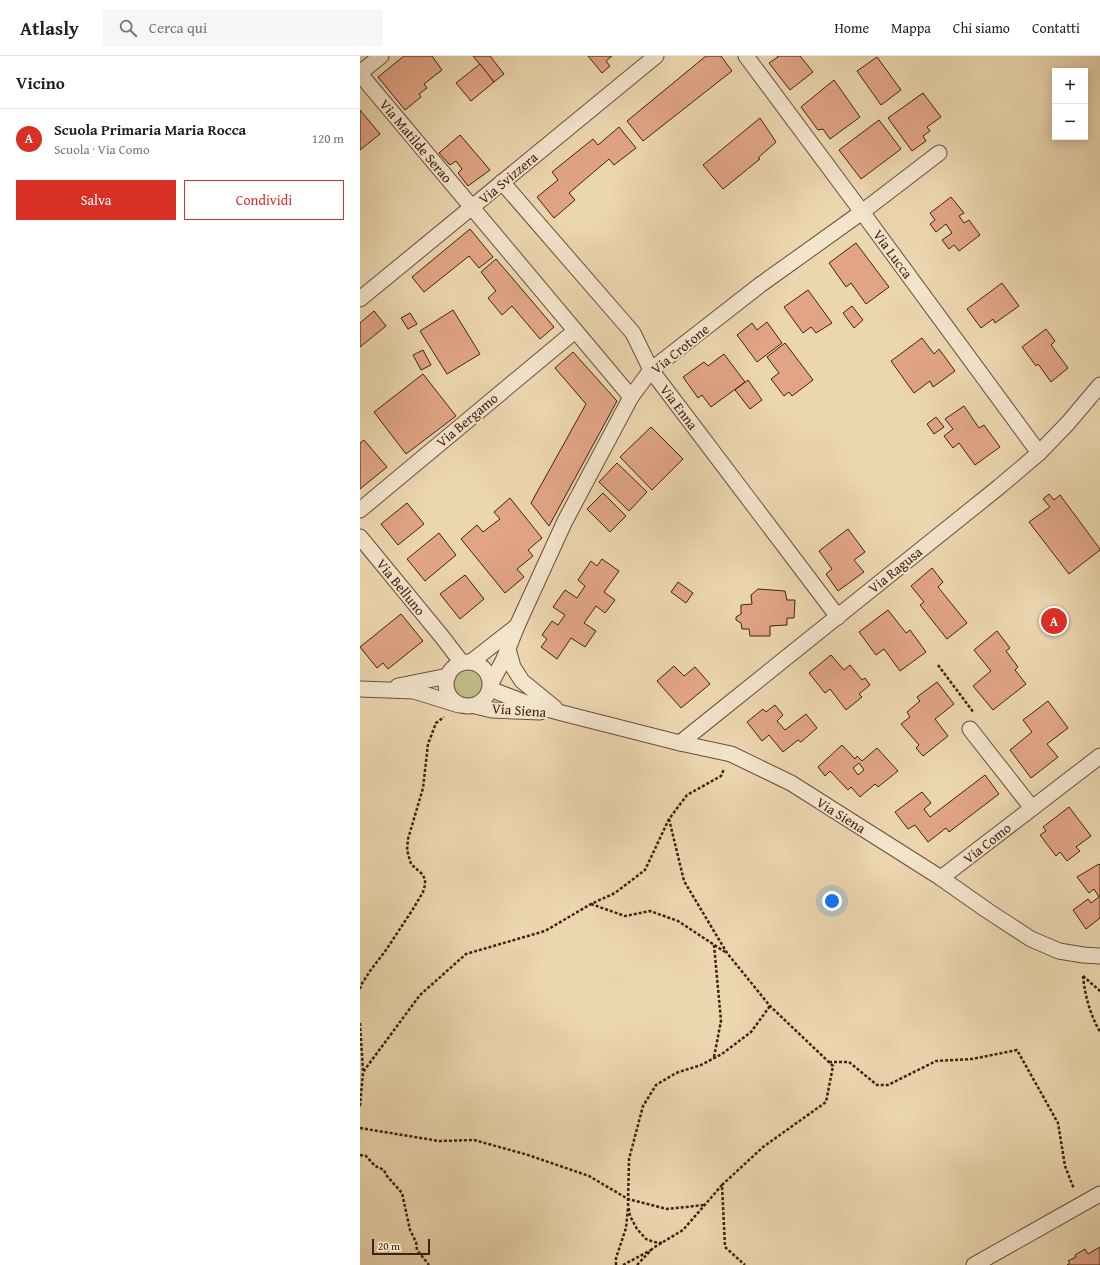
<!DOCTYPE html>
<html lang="it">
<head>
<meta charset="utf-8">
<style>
	:root { --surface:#fff; --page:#f6f6f6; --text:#202124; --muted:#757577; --line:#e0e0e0; --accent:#d93025 }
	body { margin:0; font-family:"Gentium Book Plus",serif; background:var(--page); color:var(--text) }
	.controls { position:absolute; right:12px; top:12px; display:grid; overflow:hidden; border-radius:0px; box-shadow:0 2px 10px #0003 }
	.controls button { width:36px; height:36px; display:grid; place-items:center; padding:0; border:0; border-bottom:1px solid var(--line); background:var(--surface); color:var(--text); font:20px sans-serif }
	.scale { position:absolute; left:12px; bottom:10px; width:58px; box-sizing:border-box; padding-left:4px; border:2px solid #3f2211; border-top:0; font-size:11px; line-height:14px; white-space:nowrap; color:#3f2211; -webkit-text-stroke:3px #f3e4cc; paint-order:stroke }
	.you { position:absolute; left:472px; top:845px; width:14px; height:14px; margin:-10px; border:3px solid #fff; border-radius:50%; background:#1a73e8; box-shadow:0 0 0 6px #1a73e833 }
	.badge { display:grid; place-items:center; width:26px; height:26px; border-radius:50%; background:var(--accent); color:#fff; font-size:13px; font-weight:700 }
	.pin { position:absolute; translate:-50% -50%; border:2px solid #fff; box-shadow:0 1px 4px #0006 }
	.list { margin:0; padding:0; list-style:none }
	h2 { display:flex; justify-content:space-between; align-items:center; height:52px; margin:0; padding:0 16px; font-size:17px }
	h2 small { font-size:13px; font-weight:400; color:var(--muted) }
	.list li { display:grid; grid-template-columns:26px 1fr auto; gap:12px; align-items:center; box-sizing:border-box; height:60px; padding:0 16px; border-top:1px solid var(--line) }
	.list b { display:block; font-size:15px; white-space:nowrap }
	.list p { margin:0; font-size:13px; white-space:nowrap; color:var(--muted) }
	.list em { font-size:13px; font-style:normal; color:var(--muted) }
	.actions { display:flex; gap:8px; padding:12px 16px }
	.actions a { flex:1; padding:9px 0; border:1px solid var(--accent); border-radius:0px; text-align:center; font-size:14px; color:var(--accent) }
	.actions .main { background:var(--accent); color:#fff }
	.icon { flex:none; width:22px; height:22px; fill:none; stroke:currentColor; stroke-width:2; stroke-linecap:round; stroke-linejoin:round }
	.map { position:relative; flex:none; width:740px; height:1209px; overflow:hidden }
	header { display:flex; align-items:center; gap:24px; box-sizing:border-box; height:56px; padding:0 20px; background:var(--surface); border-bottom:1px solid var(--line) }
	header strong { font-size:19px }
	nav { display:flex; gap:22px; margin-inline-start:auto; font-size:14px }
	.search { width:280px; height:36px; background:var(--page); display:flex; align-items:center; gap:10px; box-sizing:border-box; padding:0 14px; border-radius:0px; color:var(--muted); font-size:15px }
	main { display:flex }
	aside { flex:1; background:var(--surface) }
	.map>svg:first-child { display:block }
	.green { fill:#bfbc86; stroke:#7f6f4c }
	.building { fill:#e1a585; stroke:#3f2211; fill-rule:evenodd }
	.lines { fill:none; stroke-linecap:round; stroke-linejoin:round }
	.street-casing { stroke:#6a4f39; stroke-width:17 }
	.path { stroke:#3f2211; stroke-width:2.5; stroke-dasharray:3 2; stroke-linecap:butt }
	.street { stroke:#f3e4cc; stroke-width:15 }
	.labels { text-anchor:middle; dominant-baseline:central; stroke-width:4; stroke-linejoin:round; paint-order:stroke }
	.street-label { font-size:14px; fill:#3f2211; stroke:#f3e4cc }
</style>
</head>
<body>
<header>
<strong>Atlasly</strong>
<div class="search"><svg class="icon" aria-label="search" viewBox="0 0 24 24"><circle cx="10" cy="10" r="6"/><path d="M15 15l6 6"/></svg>Cerca qui</div>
<nav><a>Home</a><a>Mappa</a><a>Chi siamo</a><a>Contatti</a></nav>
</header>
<main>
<aside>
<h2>Vicino<small></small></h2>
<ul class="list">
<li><span class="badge">A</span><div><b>Scuola Primaria Maria Rocca</b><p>Scuola · Via Como</p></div><em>120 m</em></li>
</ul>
<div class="actions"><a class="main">Salva</a><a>Condividi</a></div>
</aside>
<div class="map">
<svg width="740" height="1209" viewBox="0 0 740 1209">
	<rect width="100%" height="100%" fill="#ecd6b0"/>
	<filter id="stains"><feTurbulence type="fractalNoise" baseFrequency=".005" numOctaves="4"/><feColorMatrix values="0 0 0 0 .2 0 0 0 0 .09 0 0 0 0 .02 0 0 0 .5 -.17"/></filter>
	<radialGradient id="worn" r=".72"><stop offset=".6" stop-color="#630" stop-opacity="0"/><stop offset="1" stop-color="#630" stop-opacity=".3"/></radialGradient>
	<!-- green -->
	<circle class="green" cx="108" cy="628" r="16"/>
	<!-- building -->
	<g class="building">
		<polygon points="44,0 72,0 82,14 64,28 67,32 59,38 61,41 45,54 18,21"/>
		<polygon points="113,0 130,0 144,18 134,26"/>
		<polygon points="228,0 252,0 246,5 250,10 242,17"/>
		<polygon points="346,0 361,0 372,15 283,85 267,65"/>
		<polygon points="417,0 440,0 453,16 430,34 409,7 418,1"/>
		<polygon points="517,1 541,34 521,49 497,15"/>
		<polygon points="120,8 134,26 111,45 96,27"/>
		<polygon points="474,24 500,61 470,83 463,73 458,74 441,51"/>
		<polygon points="563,37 581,61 567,71 570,75 563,80 566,85 552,95 528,62"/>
		<polygon points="0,54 20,78 0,94"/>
		<polygon points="400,62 416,86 398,102 400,103 363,133 343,109"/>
		<polygon points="519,64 541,93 501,123 479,94"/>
		<polygon points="259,71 276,92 254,109 249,103 209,137 215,144 194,162 177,141 198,124 192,116 233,83 238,89"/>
		<polygon points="100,79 130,114 108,130 98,117 102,113 96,105 90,109 79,97"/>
		<polygon points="591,141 604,157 599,160 604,167 609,164 620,179 599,195 594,189 589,193 582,184 592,177 586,168 576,176 570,168 575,164 570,157"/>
		<polygon points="110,173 133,201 119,212 109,200 64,236 52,221"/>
		<polygon points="496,187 529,231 506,248 491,227 486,231 469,207"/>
		<polygon points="136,203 194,271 180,283 152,250 142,259 128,242 136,235 121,216"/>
		<polygon points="642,227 659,250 635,267 633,263 621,272 607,253"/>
		<polygon points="448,234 472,267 456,277 451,271 443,277 424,251"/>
		<polygon points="492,250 503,264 494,272 483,257"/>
		<polygon points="93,254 120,298 87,318 60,275"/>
		<polygon points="14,255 26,270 0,291 0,267"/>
		<polygon points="50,257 57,268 48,273 41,262"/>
		<polygon points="407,266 422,287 397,306 377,279 392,267 397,274"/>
		<polygon points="686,273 695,285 691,289 708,312 691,326 678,308 676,310 662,291"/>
		<polygon points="562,282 574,298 579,293 595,315 573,331 570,325 554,337 531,305"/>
		<polygon points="425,287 453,324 432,340 429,336 424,340 411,323 419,317 407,301"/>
		<polygon points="63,294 71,309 61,314 53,299"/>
		<polygon points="213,296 257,345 189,470 171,447 226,348 195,312"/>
		<polygon points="364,298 385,326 351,351 342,339 338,342 323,321 344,306 348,310"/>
		<polygon points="63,318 96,360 46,398 14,356"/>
		<polygon points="388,324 402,344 390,353 375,334"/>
		<polygon points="604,350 619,372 624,369 640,391 615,409 599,387 593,392 584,380 593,373 585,363"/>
		<polygon points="576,361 584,371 574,378 567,368"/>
		<polygon points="291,371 323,403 292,434 260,401"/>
		<polygon points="4,384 27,411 0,433 0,387"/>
		<polygon points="257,407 287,436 269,455 239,426"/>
		<polygon points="243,437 266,460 250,476 227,453"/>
		<polygon points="689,438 694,444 700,439 740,493 740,494 709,518 669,466 690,451 683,443"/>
		<polygon points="150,442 182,482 168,494 173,500 157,513 164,521 145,537 101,483 117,469 123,476 140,463 134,456"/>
		<polygon points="47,447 64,468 38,489 21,468"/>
		<polygon points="488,473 505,496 494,504 504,516 478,535 466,518 472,513 459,495"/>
		<polygon points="79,477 96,499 65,525 47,503"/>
		<polygon points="242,503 259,515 244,536 255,544 245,557 236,550 224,567 236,575 225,591 211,582 197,603 181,591 187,583 182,579 192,565 198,569 205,559 193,551 205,534 217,542 225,530 218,524 231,505 237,510"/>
		<polygon points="572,512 583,526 578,531 607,567 587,583 560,549 564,546 551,530"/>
		<polygon points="105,519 124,543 100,563 80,538"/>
		<polygon points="318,526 333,537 326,547 311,536"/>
		<polygon points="398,533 425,535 427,544 435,544 434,562 427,562 427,569 410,570 410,580 390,580 389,573 382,573 381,567 376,564 376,561 381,558 381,549 392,548 391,539"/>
		<polygon points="528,554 546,577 550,574 566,596 540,615 524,593 516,599 499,576"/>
		<polygon points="41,558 63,585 28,613 23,607 17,612 0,591"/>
		<polygon points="637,575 650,592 646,595 658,611 655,614 666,628 633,654 613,630 631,615 614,594"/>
		<polygon points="471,599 484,614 490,609 502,624 505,622 510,629 499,638 502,641 486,654 470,633 465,637 449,617"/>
		<polygon points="314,610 324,620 335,611 350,628 321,652 297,625"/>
		<polygon points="577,626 594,648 575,663 588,680 563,700 556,692 559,689 541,668 550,661 547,656 560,645 557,641"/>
		<polygon points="688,645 708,672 687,688 698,701 671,722 650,694 672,676 663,664"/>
		<polygon points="415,649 423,659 417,665 425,674 446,658 457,672 441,686 438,684 423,696 409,679 402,685 387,666 403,653 406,656"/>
		<path d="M482,689L495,703L497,700L502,705L517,692L538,715L518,731L515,728L500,741L491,731L488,734L470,715L465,720L458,711ZM499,707L504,714L498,719L493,712Z"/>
		<polygon points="625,719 639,738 589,776 586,772 568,786 555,769 548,773 535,756 562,736 571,747 564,753 570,761"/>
		<polygon points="709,751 731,780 716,791 720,795 707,805 700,796 696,800 680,779 686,775 683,771"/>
		<polygon points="739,808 740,810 740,862 726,873 713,854 728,843 731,847 739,841 734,833 729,837 717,821"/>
		<polygon points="740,1191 740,1209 707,1209 710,1207 708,1205 716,1201 715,1199 725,1193 728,1198"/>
	</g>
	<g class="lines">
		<defs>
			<g id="street">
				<polyline points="386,0 502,156 679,397"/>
				<polyline points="0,17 21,0"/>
				<polyline points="0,18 271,341"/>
				<polyline points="142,126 273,277 291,314 478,561"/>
				<polyline points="0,243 296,0"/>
				<polyline points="0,454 215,275"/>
				<polyline points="0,481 83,582 102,607"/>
				<polyline points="148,593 153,611 162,625 195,652"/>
				<circle cx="108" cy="628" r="22"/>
				<polyline points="111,606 157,570"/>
				<polyline points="131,627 143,605 157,570 205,465 271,341 291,314 400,229 502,156 579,97"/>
				<polyline points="38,630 88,620"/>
				<polyline points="0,633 54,635 99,649"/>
				<polyline points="130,633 169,648 202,657 320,687 371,698 431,727 581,822 628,855 671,883 699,895 723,899 740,900"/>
				<polyline points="115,650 132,654 180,656"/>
				<polyline points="610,673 672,752"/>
				<polyline points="320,687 639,431 679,397 708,367 740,329"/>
				<polyline points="581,822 740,700"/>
				<polyline points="614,1209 740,1138"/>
			</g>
		</defs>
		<!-- street casing -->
		<use href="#street" class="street-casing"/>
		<!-- path -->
		<g class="path">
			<polyline points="578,609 614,657"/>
			<polyline points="309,763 324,825 367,897 410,950 473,1010 466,1046 403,1091 362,1129 365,1191 385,1209"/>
			<polyline points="231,848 265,860 290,855 318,865 365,896"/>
			<polyline points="354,889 361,965 354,1001"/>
			<path d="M723,920C725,940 730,958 740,976"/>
			<polyline points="723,920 740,935"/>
			<polyline points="0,933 1,929 10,915 26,894 53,853 63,836 65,829 65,823 62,818 51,808 47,794 48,783 63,732 68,688 76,667 84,661"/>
			<polyline points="0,967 3,1015"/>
			<polyline points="469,1006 489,1006 517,1029 528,1029 576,1005 612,1003 657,994 698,1067 705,1110 714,1133"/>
			<polyline points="0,1050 3,1016 60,939 106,898 185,875 231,848 255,837 285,814 309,763 327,739 361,720 364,713"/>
			<polyline points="0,1072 79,1085 114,1084 168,1099 229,1120 268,1143 307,1153 344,1149"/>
			<polyline points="0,1099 6,1100 15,1110 24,1114 26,1119 42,1137 50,1174 56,1186 57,1194 69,1209"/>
			<polyline points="302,1187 294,1186 286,1183 277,1173 270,1160 268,1148 269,1103 283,1050 296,1029 316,1017 341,1009 362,998 391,976 410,950"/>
			<polyline points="256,1209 256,1202 266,1172 268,1152"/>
			<polyline points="263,1209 291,1194"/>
			<polyline points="277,1209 293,1192 323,1174 362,1129"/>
		</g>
		<!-- street -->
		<use href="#street" class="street"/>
	</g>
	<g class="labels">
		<!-- street labels -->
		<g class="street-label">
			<text transform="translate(56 85) rotate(50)">Via Matilde Serao</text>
			<text transform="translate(148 122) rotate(-40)">Via Svizzera</text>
			<text transform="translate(533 198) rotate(54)">Via Lucca</text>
			<text transform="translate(320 293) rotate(-39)">Via Crotone</text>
			<text transform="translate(319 351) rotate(53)">Via Enna</text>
			<text transform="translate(107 364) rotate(-40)">Via Bergamo</text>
			<text transform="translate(535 514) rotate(-39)">Via Ragusa</text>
			<text transform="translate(41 531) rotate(51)">Via Belluno</text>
			<text transform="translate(159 654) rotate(4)">Via Siena</text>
			<text transform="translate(481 759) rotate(32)">Via Siena</text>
			<text transform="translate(627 787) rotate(-38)">Via Como</text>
		</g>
	</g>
	<rect width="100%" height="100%" filter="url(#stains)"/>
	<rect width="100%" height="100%" fill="url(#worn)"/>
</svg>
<div class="controls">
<button>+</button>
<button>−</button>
</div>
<div class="scale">20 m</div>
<div class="you"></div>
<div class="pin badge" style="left:694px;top:565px">A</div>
</div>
</main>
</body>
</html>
